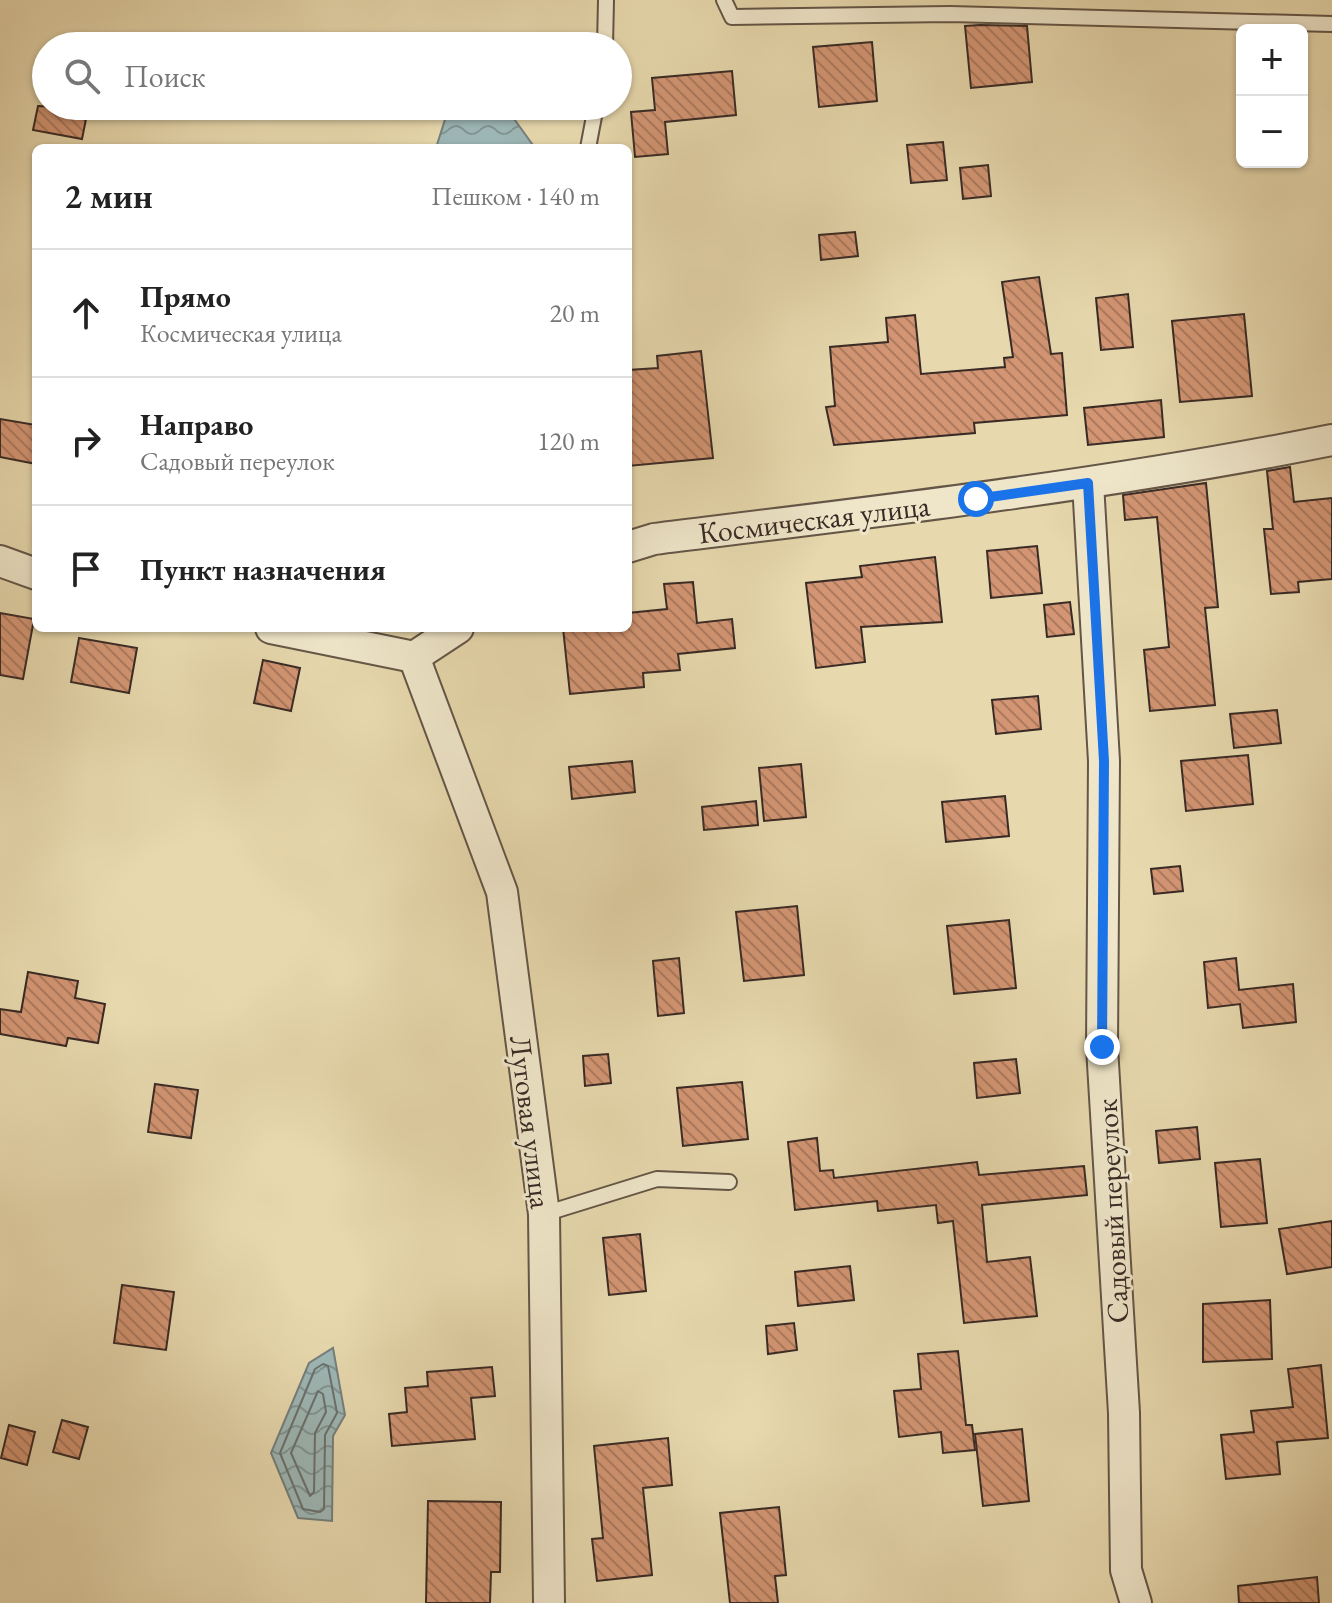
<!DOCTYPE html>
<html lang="ru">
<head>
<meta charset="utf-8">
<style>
	:root { --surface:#fff; --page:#f2f2f2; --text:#222; --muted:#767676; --line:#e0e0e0 }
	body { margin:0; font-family:"EB Garamond",serif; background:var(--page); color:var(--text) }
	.controls { position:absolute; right:24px; top:24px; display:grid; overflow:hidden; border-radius:12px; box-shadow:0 2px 6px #0004 }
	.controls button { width:72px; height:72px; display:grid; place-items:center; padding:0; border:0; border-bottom:2px solid var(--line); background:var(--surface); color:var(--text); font:40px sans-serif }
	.stop { position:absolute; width:24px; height:24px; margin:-18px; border:6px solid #1a73e8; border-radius:50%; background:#fff }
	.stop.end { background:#1a73e8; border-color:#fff; box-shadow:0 2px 8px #0008 }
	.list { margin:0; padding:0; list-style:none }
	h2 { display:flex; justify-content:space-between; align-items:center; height:104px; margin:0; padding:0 32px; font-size:34px }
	h2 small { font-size:26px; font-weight:400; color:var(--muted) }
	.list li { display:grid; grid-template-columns:52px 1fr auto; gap:24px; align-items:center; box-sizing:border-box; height:128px; padding:0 32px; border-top:2px solid var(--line) }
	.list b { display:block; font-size:30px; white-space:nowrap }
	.list p { margin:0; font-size:26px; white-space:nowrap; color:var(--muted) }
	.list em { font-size:26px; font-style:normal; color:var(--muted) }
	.icon { flex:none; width:44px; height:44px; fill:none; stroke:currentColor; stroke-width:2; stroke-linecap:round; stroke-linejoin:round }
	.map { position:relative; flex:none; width:1332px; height:1603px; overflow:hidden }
	.search { position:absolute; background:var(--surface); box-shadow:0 2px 6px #0004; left:32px; top:32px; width:600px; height:88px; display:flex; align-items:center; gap:20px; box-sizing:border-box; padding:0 28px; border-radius:44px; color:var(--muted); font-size:30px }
	.panel { position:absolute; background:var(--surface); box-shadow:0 2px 6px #0004; left:32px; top:144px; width:600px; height:488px; border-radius:12px }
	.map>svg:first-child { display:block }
	.water { fill:url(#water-waves); stroke:#757f7c; stroke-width:2 }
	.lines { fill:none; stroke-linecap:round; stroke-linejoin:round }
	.shore { stroke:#6a706e; stroke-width:2 }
	.building { fill:url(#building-back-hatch); stroke:#382a25; stroke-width:2 }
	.lane-casing { stroke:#645647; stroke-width:18 }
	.street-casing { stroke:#645647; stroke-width:34 }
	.lane { stroke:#efe6ca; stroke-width:14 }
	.street { stroke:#efe6ca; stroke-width:30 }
	.route { stroke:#1a73e8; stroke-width:10 }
	.labels { text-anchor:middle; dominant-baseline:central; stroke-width:6; stroke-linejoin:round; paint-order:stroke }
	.street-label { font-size:30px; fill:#382a25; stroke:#efe6ca }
</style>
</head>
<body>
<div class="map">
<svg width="1332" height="1603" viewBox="0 0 1332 1603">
	<defs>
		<pattern id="water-waves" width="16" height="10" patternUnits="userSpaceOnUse" patternTransform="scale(2)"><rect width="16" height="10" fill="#9db7b6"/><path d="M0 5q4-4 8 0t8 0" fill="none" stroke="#819594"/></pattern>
		<pattern id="building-back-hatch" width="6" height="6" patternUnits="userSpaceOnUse" patternTransform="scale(2)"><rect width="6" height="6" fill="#d39573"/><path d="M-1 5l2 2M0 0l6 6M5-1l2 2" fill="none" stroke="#ac7a5e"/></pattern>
	</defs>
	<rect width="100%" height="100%" fill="#e7d8ad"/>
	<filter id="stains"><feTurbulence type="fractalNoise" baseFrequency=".0025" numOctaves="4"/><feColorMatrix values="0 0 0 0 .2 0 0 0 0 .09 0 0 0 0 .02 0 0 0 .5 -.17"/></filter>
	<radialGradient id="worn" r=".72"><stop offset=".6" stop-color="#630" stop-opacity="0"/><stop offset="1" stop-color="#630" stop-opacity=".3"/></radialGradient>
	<!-- water -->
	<g class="water">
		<polygon points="507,109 535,148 436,148 448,110"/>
		<polygon points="333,1348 345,1415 333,1436 332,1521 298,1518 271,1453 309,1363"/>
	</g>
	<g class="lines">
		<!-- shore -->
		<g class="shore">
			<polygon points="323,1364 328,1366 337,1413 325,1435 324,1509 320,1512 303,1509 280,1453 315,1369"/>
			<polygon points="318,1391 323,1394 326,1412 315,1433 314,1492 310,1496 291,1453"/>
		</g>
	</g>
	<!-- building -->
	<g class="building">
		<polygon points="980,25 1027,26 1032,82 971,88 965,26"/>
		<polygon points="872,42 877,101 819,107 813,47"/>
		<polygon points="732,71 736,115 665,122 668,154 635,157 631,112 655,110 652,78"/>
		<polygon points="38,106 88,109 82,139 33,130"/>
		<polygon points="943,142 947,180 911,183 907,145"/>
		<polygon points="988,165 991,196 963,199 960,168"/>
		<polygon points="855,232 858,256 821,260 819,235"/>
		<polygon points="1039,277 1051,354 1062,353 1067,415 974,423 975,433 834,445 826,407 835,406 830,347 888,342 886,318 915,315 921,374 1005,367 1004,358 1013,357 1002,282"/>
		<polygon points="1128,294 1133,347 1101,350 1096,298"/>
		<polygon points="1244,314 1252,396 1180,402 1172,321"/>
		<polygon points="701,351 713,458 628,466 628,370 658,368 657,356"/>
		<polygon points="1161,400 1164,437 1088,445 1084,408"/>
		<polygon points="0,419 36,425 36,464 0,457"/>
		<polygon points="1290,467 1294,502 1332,498 1332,579 1298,582 1299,592 1271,594 1264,529 1273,529 1267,471"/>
		<polygon points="1206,483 1218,607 1205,608 1215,705 1150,711 1144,650 1169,647 1157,517 1125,520 1123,495"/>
		<polygon points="1037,546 1042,593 991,598 987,551"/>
		<polygon points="935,557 942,622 861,627 865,662 816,668 806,583 862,577 860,566"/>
		<polygon points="693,582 697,623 732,619 735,648 678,654 680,670 643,673 644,687 570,694 563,628 628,628 628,613 667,609 664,584"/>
		<polygon points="1070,602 1074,634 1047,637 1044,605"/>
		<polygon points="0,613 34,619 23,679 0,675"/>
		<polygon points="79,638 137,648 129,693 71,682"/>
		<polygon points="263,660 300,668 291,711 254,703"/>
		<polygon points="1038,696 1041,729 996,734 992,700"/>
		<polygon points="1277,710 1281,743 1234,748 1230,714"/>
		<polygon points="1248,755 1253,804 1186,811 1181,761"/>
		<polygon points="632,761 635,792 572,799 569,767"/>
		<polygon points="801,764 806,817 764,821 759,768"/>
		<polygon points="1005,796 1009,836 946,842 942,802"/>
		<polygon points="756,801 758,825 704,830 702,807"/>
		<polygon points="1180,866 1183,891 1154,894 1151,869"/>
		<polygon points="797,906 804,975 744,981 736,912"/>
		<polygon points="1009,920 1016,988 954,994 947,926"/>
		<polygon points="679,958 684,1013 658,1016 653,961"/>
		<polygon points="1236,958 1239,990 1293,984 1296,1022 1243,1028 1240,1004 1208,1008 1204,962"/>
		<polygon points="28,972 78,981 75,998 105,1004 98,1043 68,1038 66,1046 0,1034 0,1009 21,1012"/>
		<polygon points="608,1054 611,1083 585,1086 583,1056"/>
		<polygon points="1016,1059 1020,1093 977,1098 974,1063"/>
		<polygon points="742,1082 748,1139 683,1146 677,1088"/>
		<polygon points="155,1084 198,1090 191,1138 148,1132"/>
		<polygon points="1197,1127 1200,1159 1159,1163 1156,1131"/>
		<polygon points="817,1138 820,1171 833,1170 834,1178 977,1162 979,1175 1084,1166 1087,1195 982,1205 987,1262 1030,1257 1037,1316 964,1323 953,1221 938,1223 936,1205 878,1211 877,1201 795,1210 788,1142"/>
		<polygon points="1260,1159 1267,1223 1221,1227 1215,1163"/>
		<polygon points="1332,1221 1332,1267 1287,1274 1279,1229"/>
		<polygon points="640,1234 646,1291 609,1295 603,1238"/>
		<polygon points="850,1266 854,1300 798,1306 795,1272"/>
		<polygon points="122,1285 174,1292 166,1350 114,1343"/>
		<polygon points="1270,1300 1272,1359 1203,1362 1203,1304"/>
		<polygon points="794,1323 797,1350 768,1354 766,1326"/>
		<polygon points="958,1351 966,1425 972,1425 975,1450 943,1453 941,1432 899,1437 894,1391 921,1389 918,1354"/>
		<polygon points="1321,1365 1328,1438 1277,1442 1280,1474 1226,1479 1221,1435 1254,1432 1251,1411 1293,1407 1288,1369"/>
		<polygon points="492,1367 495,1396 471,1398 475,1439 392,1446 389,1414 407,1412 405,1388 428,1386 427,1372"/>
		<polygon points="62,1420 88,1427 79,1459 53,1452"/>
		<polygon points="9,1425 35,1432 27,1465 1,1458"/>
		<polygon points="1022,1429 1029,1501 983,1506 975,1434"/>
		<polygon points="668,1438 672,1485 643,1488 652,1575 597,1581 592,1539 603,1538 594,1446"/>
		<polygon points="428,1501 501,1502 500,1572 491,1572 490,1603 426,1603"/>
		<polygon points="779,1507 786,1575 775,1576 778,1603 730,1603 720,1513"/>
		<polygon points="1317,1577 1319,1603 1239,1603 1238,1586"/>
	</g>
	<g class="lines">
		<defs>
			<g id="lane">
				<polyline points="724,0 732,17 950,14 1332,24"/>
				<polyline points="605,46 606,0"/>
				<polyline points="588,148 596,106"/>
				<polyline points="544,1214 657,1179 729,1182"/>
			</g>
			<g id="street">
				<polyline points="1088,483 1104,761 1102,1047 1124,1413 1126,1570 1136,1603"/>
				<path d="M628,547L654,539C881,511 1108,485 1332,440"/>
				<polyline points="0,561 36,574"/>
				<polyline points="271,628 414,657 458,628"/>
				<polyline points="414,657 502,892 544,1214 549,1603"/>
			</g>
		</defs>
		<!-- lane casing -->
		<use href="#lane" class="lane-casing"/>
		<!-- street casing -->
		<use href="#street" class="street-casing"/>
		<!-- lane -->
		<use href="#lane" class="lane"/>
		<!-- street -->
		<use href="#street" class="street"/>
	</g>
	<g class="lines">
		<!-- route -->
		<polyline class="route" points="976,499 1088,483 1104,761 1102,1047"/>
	</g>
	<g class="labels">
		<!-- street labels -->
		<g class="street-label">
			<text transform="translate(814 519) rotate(-7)">Космическая улица</text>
			<text transform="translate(531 1122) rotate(83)">Луговая улица</text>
			<text transform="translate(1112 1211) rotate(-93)">Садовый переулок</text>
		</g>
	</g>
	<rect width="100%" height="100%" filter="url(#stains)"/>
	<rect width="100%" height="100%" fill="url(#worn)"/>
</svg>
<div class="controls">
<button>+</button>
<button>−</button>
</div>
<div class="stop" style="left:976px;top:499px"></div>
<div class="stop end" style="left:1102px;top:1047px"></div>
<div class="search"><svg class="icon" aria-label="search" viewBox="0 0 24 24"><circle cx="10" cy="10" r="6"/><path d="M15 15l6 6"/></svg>Поиск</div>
<section class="panel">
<h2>2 мин<small>Пешком · 140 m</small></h2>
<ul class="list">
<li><svg class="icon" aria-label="ahead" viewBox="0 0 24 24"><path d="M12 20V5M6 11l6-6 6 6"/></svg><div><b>Прямо</b><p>Космическая улица</p></div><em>20 m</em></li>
<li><svg class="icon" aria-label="right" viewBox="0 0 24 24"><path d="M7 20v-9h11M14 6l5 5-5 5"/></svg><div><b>Направо</b><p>Садовый переулок</p></div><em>120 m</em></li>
<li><svg class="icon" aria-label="arrive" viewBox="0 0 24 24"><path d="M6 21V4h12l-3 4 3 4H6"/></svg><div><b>Пункт назначения</b></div></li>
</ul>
</section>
</div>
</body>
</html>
